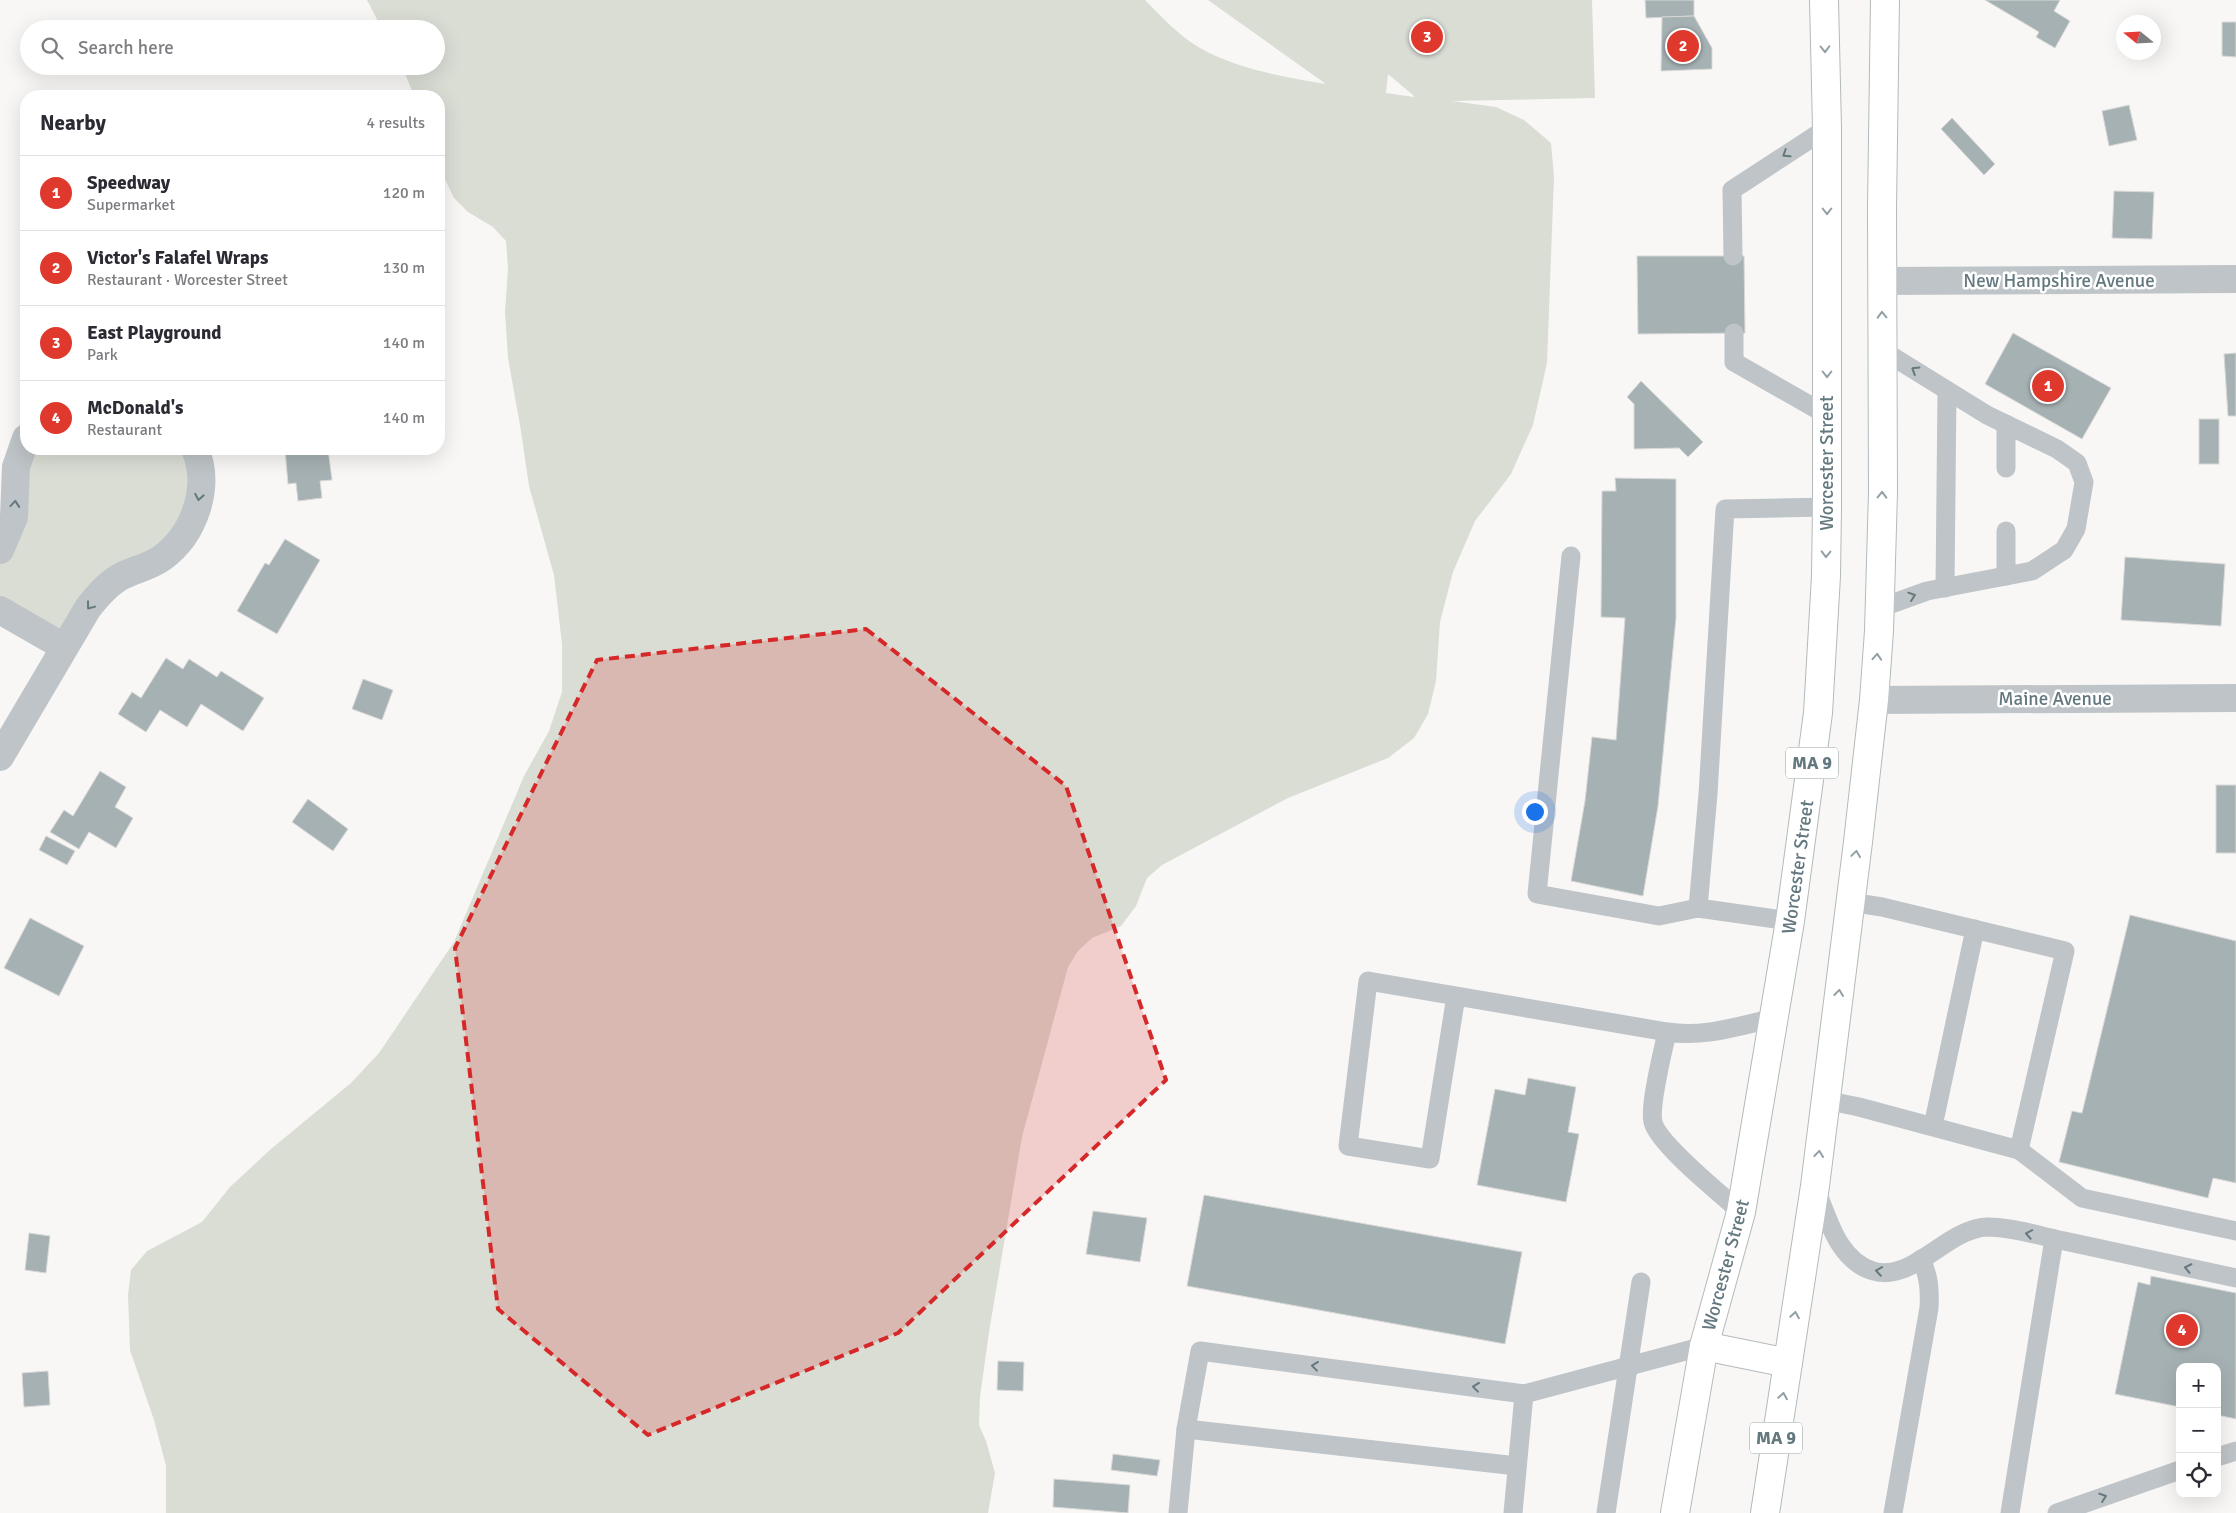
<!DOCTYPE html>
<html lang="en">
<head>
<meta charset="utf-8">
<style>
	:root { --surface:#fff; --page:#f7f7f7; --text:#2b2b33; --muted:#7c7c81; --line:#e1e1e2; --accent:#df392e }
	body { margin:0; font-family:Signika,sans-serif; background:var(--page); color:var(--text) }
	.controls { position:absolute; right:15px; bottom:15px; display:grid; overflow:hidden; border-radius:10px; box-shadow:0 5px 20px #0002 }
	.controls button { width:45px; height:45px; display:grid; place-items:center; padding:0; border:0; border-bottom:1px solid var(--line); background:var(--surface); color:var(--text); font:25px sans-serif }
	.compass { position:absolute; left:2116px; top:15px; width:45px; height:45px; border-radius:50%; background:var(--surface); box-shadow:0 5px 20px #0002; rotate:288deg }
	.you { position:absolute; left:1534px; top:811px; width:18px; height:18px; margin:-12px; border:4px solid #fff; border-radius:50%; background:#1a73e8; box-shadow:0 0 0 8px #1a73e833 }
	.badge { display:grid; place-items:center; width:32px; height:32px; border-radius:50%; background:var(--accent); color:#fff; font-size:16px; font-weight:700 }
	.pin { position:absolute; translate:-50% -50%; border:2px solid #fff; box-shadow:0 1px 5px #0006 }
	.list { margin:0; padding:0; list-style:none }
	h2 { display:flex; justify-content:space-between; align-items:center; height:65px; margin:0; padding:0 20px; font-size:21px }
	h2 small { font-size:16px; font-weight:400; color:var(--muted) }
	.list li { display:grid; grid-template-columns:32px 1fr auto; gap:15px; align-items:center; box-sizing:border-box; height:75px; padding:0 20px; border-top:1px solid var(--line) }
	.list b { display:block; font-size:19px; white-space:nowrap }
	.list p { margin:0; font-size:16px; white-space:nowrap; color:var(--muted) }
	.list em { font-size:16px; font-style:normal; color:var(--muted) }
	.icon { flex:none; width:28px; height:28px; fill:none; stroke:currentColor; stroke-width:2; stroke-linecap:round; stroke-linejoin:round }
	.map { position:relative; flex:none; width:2236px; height:1513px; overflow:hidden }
	.search { position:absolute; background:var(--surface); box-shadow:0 5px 20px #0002; left:20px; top:20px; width:425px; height:55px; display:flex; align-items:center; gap:12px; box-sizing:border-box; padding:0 18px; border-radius:28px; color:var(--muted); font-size:19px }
	.panel { position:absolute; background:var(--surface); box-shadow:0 5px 20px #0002; left:20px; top:90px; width:425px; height:365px; border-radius:20px }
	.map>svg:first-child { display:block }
	.green { fill:#d9ddd4; fill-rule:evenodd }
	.building { fill:#a6b1b4; stroke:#d9d9d7 }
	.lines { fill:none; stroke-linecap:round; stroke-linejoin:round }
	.trunk-casing { stroke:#b4b9bb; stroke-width:30 }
	.service { stroke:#bec4c7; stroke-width:19 }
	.minor { stroke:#bec4c7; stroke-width:28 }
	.trunk { stroke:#fff; stroke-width:28 }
	.oneway { stroke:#92a0a5 }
	.oneway2 { stroke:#64787f }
	.marked { fill:#d62828; fill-opacity:0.2; stroke:#d62828; stroke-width:4; stroke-dasharray:10 6; stroke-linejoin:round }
	.labels { text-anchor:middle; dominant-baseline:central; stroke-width:5; stroke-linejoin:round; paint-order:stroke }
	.shield { fill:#fff; stroke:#92a0a5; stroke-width:1 }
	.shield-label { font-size:18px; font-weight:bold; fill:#64787f }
	.street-label { font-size:19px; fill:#64787f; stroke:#fff }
</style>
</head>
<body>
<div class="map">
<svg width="2236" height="1513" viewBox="0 0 2236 1513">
	<rect width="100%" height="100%" fill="#f8f7f5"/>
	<!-- green -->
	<g class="green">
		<path d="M367,0H1145C1162,17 1179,36 1200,48C1238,69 1283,77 1326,84L1208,0H1592L1595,98L1452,101L1496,107L1524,120L1551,143L1554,177L1547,363L1533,425L1511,474L1475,521L1453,572L1440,622L1436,681L1428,714L1414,738L1388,758L1288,798L1162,865L1147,878L1136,906L1121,926L1092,938L1078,951L1068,967L1022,1137L989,1332L980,1397L979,1425L986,1441L995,1473L988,1513H166V1466L154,1420L130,1350L128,1295L131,1270L147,1251L202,1222L230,1187L271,1149L351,1083L379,1053L454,942L524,776L549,731L562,692V644L554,575L529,486L521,431L508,358L505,312L508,269L506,241L493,227L468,212L454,198L439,167V96H414L402,66H436V29H382ZM1388,74L1414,96V97L1386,93Z"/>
		<polygon points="26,449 195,449 201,490 145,568 64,647 0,610 0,550"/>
	</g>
	<!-- building -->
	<g class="building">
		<polygon points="1645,0 1694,0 1694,16 1646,18"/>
		<polygon points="1985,0 2060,0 2054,11 2070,21 2055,48 2036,37 2039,32"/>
		<polygon points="1694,16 1712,48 1712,69 1661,71 1662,17"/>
		<polygon points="2222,22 2236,22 2236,57 2222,56"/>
		<polygon points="2129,105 2137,140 2109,146 2102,111"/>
		<polygon points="1952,118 1995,164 1984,175 1941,129"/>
		<polygon points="2114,191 2154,192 2152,239 2112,238"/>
		<polygon points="1637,256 1744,256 1745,333 1638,334"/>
		<polygon points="2013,333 2111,388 2082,439 1985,384"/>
		<polygon points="2236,353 2236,416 2228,416 2224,354"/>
		<polygon points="1641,381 1703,442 1688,457 1679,448 1634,449 1634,404 1627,397"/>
		<rect x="2199" y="419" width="20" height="45"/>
		<polygon points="285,449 328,449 332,480 320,481 322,498 298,501 296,483 288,484"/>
		<polygon points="1615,478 1676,479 1676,618 1658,806 1643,896 1571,881 1585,801 1592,737 1616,740 1625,618 1601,617 1602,491 1616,491"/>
		<polygon points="285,539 320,560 277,634 237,611 265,563 269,565"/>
		<polygon points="2125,557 2225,564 2221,626 2121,620"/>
		<polygon points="166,658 183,669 189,659 217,677 221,671 264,698 243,731 201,704 187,727 160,710 146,732 118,714 132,692 141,698"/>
		<polygon points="363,679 393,690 382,720 352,709"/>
		<polygon points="100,771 126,787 115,807 133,818 116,848 89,832 79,849 50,832 64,810 73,816"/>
		<rect x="2216" y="785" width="20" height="68"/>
		<polygon points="308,799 348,829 333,851 292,822"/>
		<polygon points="46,836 75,851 67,865 39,850"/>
		<polygon points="2130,915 2236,941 2236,1183 2213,1178 2208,1198 2059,1162 2072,1111 2082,1113"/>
		<polygon points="30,918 84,946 59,996 4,968"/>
		<polygon points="1528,1078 1576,1087 1568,1132 1579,1134 1566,1202 1477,1185 1495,1089 1525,1095"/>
		<polygon points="1204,1195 1522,1252 1505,1344 1187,1286"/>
		<polygon points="1093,1211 1147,1218 1140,1262 1086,1254"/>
		<polygon points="29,1233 50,1236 46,1273 25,1270"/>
		<polygon points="2151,1276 2236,1293 2236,1419 2217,1415 2217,1367 2180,1367 2180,1407 2115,1394 2138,1282 2150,1285"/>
		<polygon points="998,1361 1024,1362 1023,1391 997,1390"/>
		<polygon points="48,1371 50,1405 24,1407 22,1373"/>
		<polygon points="1113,1454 1160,1460 1157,1476 1111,1470"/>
		<polygon points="1054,1479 1130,1485 1128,1513 1053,1507"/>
	</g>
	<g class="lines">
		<defs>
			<g id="trunk">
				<polyline points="1704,1346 1788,1363"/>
				<polyline points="1675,1513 1704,1346 1741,1212 1790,921 1818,713 1826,576 1827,507 1827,128 1824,0"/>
				<polyline points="1765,1513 1815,1186 1858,842 1874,700 1879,631 1883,492 1882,208 1885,0"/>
			</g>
		</defs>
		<!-- trunk casing -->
		<use href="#trunk" class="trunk-casing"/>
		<!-- service -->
		<g class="service">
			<polyline points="1733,256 1732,190 1827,128"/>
			<polyline points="1734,333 1734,362 1827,415"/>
			<polyline points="2006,468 2006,424"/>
			<polyline points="2006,531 2006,576"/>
			<polyline points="1571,556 1537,894 1659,916 1698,908"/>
			<polyline points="1945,588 1947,391"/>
			<polyline points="1880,608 1927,591 2032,571 2064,550 2076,529 2084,482 2077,463 2057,449 1987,415 1882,350"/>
			<polyline points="1790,921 1698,908 1708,794 1725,509 1827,507"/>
			<polyline points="1456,996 1430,1159 1348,1146 1368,981 1667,1032"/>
			<polyline points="1825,1100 1859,1107 2019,1150 2065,951 1882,907 1850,902"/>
			<polyline points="1933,1126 1975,929"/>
			<polyline points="2019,1150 2082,1198 2236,1231"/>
			<path d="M1815,1187C1828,1217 1837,1260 1873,1271C1913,1283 1946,1229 1987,1227C2013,1227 2043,1237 2069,1242C2125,1254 2180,1266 2236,1278"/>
			<path d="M1741,1212C1722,1195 1658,1144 1653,1122C1649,1106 1663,1051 1667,1032C1704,1038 1738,1026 1774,1018"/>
			<polyline points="1186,1429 1517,1466"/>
			<polyline points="2217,1457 2236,1451"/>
			<polyline points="1178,1513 1186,1429 1200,1351 1524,1394 1704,1346"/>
			<polyline points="1513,1513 1524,1394"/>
			<polyline points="1606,1513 1641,1282"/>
			<path d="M1893,1513L1929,1308C1930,1290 1929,1276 1921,1259"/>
			<polyline points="2010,1513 2054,1239"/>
			<polyline points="2057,1513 2180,1470"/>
		</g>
		<!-- minor -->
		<g class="minor">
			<polyline points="1882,281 2236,279"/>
			<polyline points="0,550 14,517 16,467 26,438"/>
			<polyline points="0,610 64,647"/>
			<polyline points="1874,700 2236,698"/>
			<path d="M0,757L88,608C98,595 109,582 124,575C137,569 151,566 162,558C195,534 211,486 195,449"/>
		</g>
		<!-- trunk -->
		<use href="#trunk" class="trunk"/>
	</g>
	<!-- one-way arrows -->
	<defs><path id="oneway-chevron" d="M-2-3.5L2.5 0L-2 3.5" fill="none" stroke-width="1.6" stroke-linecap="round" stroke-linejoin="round" transform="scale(1.25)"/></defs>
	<g class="oneway">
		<use href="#oneway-chevron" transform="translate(1825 49) rotate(89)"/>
		<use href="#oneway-chevron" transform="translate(1827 211) rotate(90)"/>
		<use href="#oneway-chevron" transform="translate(1882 315) rotate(-91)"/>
		<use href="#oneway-chevron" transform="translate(1827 374) rotate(90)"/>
		<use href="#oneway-chevron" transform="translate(1882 495) rotate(-89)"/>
		<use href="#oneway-chevron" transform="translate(1826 554) rotate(91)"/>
		<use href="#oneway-chevron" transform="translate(1877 657) rotate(-86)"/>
		<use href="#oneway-chevron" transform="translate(1856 854) rotate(-82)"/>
		<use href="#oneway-chevron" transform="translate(1839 993) rotate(-83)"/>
		<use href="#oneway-chevron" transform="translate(1819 1154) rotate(-83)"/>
		<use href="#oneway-chevron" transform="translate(1795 1315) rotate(-81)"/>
		<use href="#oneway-chevron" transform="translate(1783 1396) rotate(-81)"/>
	</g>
	<g class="oneway2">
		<use href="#oneway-chevron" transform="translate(1786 154) rotate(147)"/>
		<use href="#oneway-chevron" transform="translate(1915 370) rotate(-148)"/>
		<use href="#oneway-chevron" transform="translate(199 497) rotate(100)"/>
		<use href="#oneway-chevron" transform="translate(15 504) rotate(-85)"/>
		<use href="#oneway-chevron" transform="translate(1912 596) rotate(-19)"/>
		<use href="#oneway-chevron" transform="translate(90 606) rotate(127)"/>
		<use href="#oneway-chevron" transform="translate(2029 1234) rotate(-169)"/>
		<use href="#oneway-chevron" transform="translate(2188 1268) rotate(-168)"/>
		<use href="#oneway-chevron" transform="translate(1879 1271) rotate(-172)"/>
		<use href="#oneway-chevron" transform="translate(1315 1366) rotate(-173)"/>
		<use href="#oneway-chevron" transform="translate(1476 1387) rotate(-173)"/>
		<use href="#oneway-chevron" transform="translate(2103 1497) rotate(-19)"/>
	</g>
	<!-- marked area -->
	<path class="marked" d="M866,629L1066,786L1166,1080L898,1333L648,1435L498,1309L455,948L597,660Z"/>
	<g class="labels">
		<!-- shield labels -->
		<g class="shield">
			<rect x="1786" y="747.5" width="52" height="31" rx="4"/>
			<rect x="1750" y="1422.5" width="52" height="31" rx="4"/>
		</g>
		<g class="shield-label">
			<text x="1812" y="763">MA 9</text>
			<text x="1776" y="1438">MA 9</text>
		</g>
		<!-- street labels -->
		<g class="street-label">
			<text x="2059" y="281">New Hampshire Avenue</text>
			<text transform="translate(1827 463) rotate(-90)">Worcester Street</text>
			<text x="2055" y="699">Maine Avenue</text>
			<text transform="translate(1798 867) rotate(-82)">Worcester Street</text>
			<text transform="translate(1726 1265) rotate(-75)">Worcester Street</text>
		</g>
	</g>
</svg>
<div class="controls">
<button>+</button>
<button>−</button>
<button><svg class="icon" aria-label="locate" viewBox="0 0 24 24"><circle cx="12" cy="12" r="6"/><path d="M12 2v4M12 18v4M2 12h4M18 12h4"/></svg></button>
</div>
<svg class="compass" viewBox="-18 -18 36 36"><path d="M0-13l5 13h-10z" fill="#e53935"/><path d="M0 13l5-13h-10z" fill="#7c7c81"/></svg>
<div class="you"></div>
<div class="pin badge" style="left:2048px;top:386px">1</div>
<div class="pin badge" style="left:1683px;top:46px">2</div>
<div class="pin badge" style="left:1427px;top:37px">3</div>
<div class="pin badge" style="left:2182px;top:1330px">4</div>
<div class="search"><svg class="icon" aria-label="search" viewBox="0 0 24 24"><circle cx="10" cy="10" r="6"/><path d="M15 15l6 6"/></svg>Search here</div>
<section class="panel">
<h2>Nearby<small>4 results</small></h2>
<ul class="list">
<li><span class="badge">1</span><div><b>Speedway</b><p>Supermarket</p></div><em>120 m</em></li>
<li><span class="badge">2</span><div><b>Victor's Falafel Wraps</b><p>Restaurant · Worcester Street</p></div><em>130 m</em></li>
<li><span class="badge">3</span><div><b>East Playground</b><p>Park</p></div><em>140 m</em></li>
<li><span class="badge">4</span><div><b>McDonald's</b><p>Restaurant</p></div><em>140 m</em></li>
</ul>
</section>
</div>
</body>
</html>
